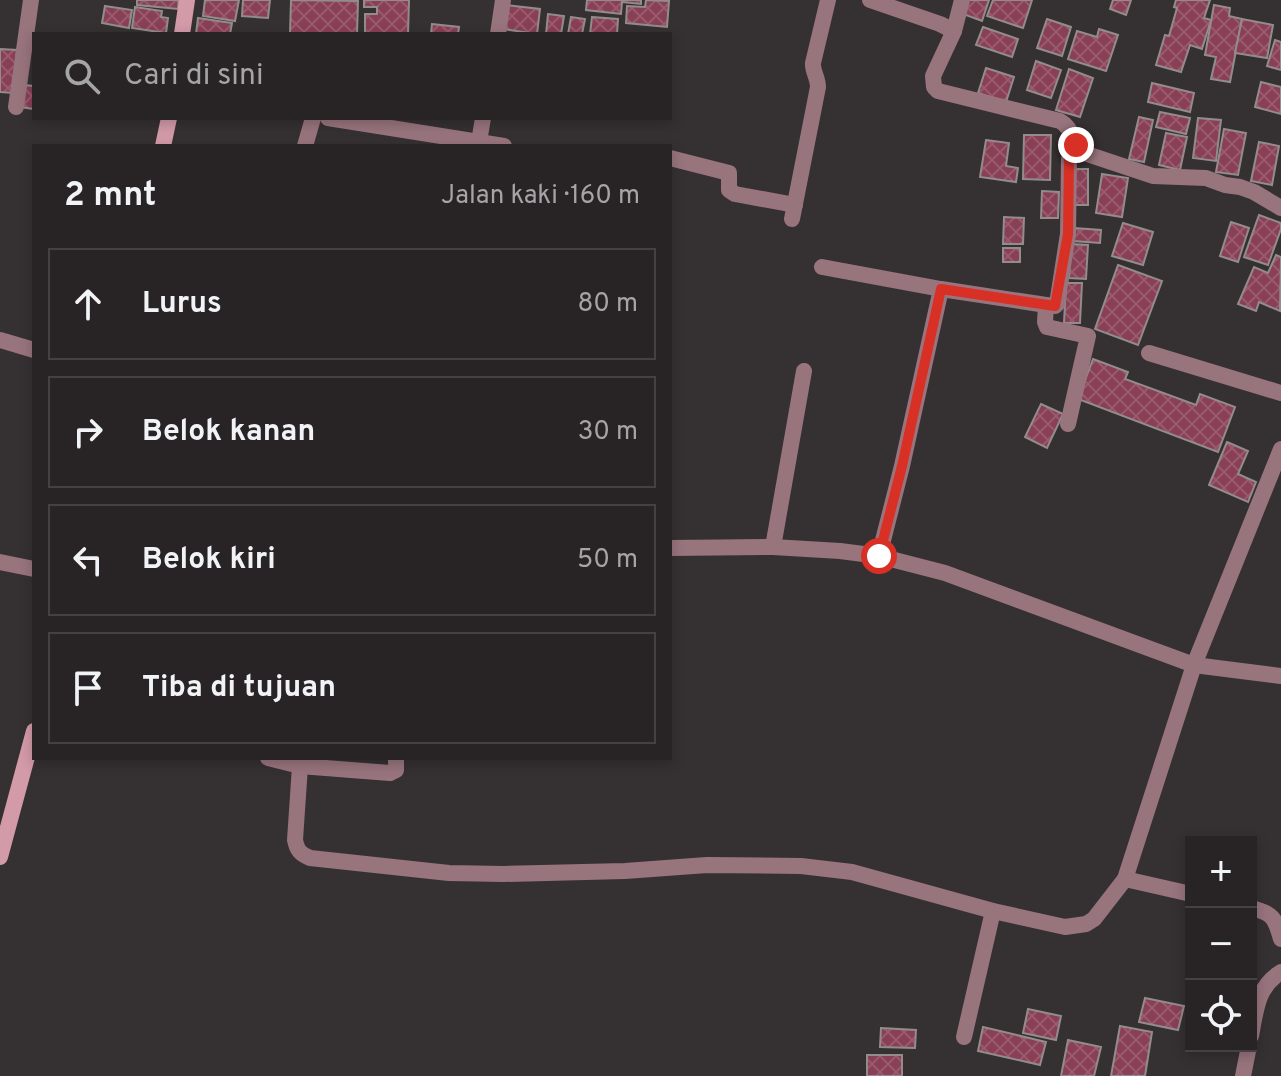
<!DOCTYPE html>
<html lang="id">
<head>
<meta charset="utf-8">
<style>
	:root { --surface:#282425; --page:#343032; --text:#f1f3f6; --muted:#a5a4a7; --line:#444142 }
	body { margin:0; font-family:Overpass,sans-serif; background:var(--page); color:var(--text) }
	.controls { position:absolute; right:24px; bottom:24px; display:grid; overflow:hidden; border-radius:0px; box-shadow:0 4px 12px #0003 }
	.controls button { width:72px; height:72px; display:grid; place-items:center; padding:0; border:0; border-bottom:2px solid var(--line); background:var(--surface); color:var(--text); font:40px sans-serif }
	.stop { position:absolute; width:24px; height:24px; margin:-18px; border:6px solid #d93025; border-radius:50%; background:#fff }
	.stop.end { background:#d93025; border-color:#fff; box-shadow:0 2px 8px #0008 }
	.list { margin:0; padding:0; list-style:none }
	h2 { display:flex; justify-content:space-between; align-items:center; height:104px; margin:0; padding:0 32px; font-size:34px }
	h2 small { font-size:26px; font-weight:400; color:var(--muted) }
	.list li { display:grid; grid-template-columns:52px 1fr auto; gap:24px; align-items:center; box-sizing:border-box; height:112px; margin:0 16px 16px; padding:0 16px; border:2px solid var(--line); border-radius:0px }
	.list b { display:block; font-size:30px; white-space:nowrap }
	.list em { font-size:26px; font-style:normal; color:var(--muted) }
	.icon { flex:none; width:44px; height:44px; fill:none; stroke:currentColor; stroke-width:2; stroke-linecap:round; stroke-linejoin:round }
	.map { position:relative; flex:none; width:1281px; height:1076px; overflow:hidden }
	.search { position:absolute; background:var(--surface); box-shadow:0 4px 12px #0003; left:32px; top:32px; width:640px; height:88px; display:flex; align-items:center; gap:20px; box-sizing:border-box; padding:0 28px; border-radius:0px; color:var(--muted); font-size:30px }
	.panel { position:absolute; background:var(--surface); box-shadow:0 4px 12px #0003; left:32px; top:144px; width:640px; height:616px; border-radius:0px }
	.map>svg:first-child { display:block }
	.building { fill:url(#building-cross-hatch); stroke:#928c8d; stroke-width:2 }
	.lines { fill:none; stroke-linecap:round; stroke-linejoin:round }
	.street { stroke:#98747d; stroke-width:16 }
	.secondary { stroke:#d39aa8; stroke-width:16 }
	.route { stroke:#d93025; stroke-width:10 }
</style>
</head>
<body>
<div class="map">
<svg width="1281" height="1076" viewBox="0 0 1281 1076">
	<defs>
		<pattern id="building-cross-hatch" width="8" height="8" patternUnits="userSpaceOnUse" patternTransform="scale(2)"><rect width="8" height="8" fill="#893f55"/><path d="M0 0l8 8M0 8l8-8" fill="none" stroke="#995a6d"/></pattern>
	</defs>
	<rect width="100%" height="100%" fill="#353031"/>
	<!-- building -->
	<g class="building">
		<polygon points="137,0 179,0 178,9 137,5"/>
		<polygon points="205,0 239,0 235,21 203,16"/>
		<polygon points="243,0 270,0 268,18 242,16"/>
		<polygon points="291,0 358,1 357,34 290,34"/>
		<polygon points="364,0 409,0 408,34 365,34 365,14 377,14 377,7 364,7"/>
		<polygon points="587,0 641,0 641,4 622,2 621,14 586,10"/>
		<polygon points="646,0 669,1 667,27 626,23 627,6 645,7"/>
		<polygon points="968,0 989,0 982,21 963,14"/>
		<polygon points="993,0 1032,0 1023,28 987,16"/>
		<polygon points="1113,0 1131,0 1126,15 1110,9"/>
		<polygon points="1176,0 1210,0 1204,18 1211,20 1202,49 1190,45 1181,72 1156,65 1165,35 1169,36 1177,8 1174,7"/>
		<polygon points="506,5 540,9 537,34 503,29"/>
		<polygon points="1214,5 1230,8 1229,16 1242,19 1230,82 1211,79 1216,57 1205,55"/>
		<polygon points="105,6 132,10 129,28 102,23"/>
		<polygon points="135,7 162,11 161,17 168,18 166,33 132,28"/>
		<polygon points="548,14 564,16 561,34 546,34"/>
		<polygon points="571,17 585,19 582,34 568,34"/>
		<polygon points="592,17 618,19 617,34 590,34"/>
		<polygon points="198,18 232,23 230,34 196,34"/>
		<polygon points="1047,19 1071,27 1062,56 1037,48"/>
		<polygon points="1242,19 1273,25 1267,58 1235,53"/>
		<polygon points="432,24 459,27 458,34 431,34"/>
		<polygon points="983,27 1018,39 1012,57 976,45"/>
		<polygon points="1099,29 1118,35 1106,71 1068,59 1077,31 1097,37"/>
		<polygon points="1275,40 1281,42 1281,70 1267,66"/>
		<polygon points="0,49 17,50 13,93 0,92"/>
		<polygon points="1036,61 1061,70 1051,98 1027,90"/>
		<polygon points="986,68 1014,77 1006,102 978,93"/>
		<polygon points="1069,69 1093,78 1080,117 1056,110"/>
		<polygon points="1261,82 1281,87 1281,114 1255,107"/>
		<polygon points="1152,83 1194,93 1190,112 1148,102"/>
		<polygon points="23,85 34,86 34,109 19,107"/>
		<polygon points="1160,112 1190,118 1186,134 1156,127"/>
		<polygon points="1139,117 1153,120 1144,162 1129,159"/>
		<polygon points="1198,118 1221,120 1216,161 1193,158"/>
		<polygon points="1224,129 1246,133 1238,175 1216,172"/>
		<polygon points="1166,133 1187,137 1180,170 1159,165"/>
		<polygon points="1024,135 1051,135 1050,180 1023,179"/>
		<polygon points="986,140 1009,143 1006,166 1018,168 1016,182 980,177"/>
		<polygon points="1259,142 1279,146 1272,185 1251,181"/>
		<rect x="1073" y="169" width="15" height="36"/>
		<polygon points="1102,174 1128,178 1122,217 1096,213"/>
		<polygon points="1042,191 1059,192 1058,218 1041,218"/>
		<polygon points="1259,215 1281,223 1281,229 1268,265 1244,257"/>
		<polygon points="1004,217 1024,218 1023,244 1003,244"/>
		<polygon points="1231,222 1249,228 1238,262 1220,256"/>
		<polygon points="1123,223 1153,232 1143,265 1112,256"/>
		<polygon points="1074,228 1101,230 1100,243 1073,241"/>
		<polygon points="1071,244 1088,245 1086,279 1069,278"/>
		<rect x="1003" y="248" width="17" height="14"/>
		<polygon points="1276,255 1281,257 1280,311 1259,302 1256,311 1238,304 1254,267 1268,273"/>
		<polygon points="1118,265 1162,281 1138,345 1095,329"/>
		<polygon points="1066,283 1082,283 1080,323 1064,323"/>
		<polygon points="1093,359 1128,372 1125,379 1196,405 1200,394 1235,407 1218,452 1078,399"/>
		<polygon points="1041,404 1063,414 1047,448 1025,437"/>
		<polygon points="1227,442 1248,451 1238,474 1256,482 1248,502 1209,485"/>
		<polygon points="1145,998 1184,1006 1178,1030 1139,1022"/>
		<polygon points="1028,1009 1061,1016 1056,1040 1023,1033"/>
		<polygon points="1120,1026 1152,1032 1145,1076 1111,1076"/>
		<polygon points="983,1027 1046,1042 1040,1065 978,1051"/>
		<polygon points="881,1028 916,1030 915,1048 880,1047"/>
		<polygon points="1068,1040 1101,1047 1094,1076 1061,1076"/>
		<rect x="867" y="1055" width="35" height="21"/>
	</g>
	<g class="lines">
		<!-- street -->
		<g class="street">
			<path d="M870,0L940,24L954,31L933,76L934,87L938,91L1060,121C1073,128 1073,145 1084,153L1153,176L1206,178L1225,185L1240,187L1254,192L1281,208"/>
			<polyline points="954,31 962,0"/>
			<polyline points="498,34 503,0"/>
			<polyline points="16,107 31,0"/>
			<polyline points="328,118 504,146"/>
			<polyline points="479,142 483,118"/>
			<polyline points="305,146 313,118"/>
			<polyline points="670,158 729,173 729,190 735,194 795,205"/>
			<path d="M792,219L818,87C818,77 812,71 813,63L828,0"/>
			<polyline points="822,267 941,289 902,466 879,556"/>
			<polyline points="941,289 1046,305 1045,322 1047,327 1088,336 1068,424"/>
			<polyline points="1046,305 1055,306 1057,304 1068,234 1069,159 1072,152 1077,147"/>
			<polyline points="0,340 34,350"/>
			<polyline points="1149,353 1281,393"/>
			<polyline points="773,547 804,371"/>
			<polyline points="670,548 773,547 840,551 879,556 945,573 1194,665 1281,676"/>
			<polyline points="0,562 34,569"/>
			<path d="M268,758L300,766L295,840C297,850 300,854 310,858L449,873L503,874L625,871L707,865L801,866L852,872L993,911L1065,927L1086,924L1094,919L1125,879"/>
			<polyline points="300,766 390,773 396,770 396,758"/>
			<polyline points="1191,894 1125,879 1194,665 1281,449"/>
			<path d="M1251,908C1273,913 1275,918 1281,939"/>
			<path d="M1251,1036C1256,1010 1257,987 1281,972"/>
			<polyline points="964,1037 993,911"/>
			<polyline points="1243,1076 1249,1046"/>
		</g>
		<!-- secondary -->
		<g class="secondary">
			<polyline points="182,34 187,0"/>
			<polyline points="163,146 169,118"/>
			<polyline points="0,857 34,731"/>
		</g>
	</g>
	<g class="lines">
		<!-- route -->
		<polyline class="route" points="879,556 902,466 941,289 1055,306 1068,234 1069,159 1072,152 1077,147 1076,145"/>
	</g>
</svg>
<div class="controls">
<button>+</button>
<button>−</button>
<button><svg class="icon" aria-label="locate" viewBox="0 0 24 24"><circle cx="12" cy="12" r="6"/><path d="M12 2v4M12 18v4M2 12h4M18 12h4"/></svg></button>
</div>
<div class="stop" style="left:879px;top:556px"></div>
<div class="stop end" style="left:1076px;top:145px"></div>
<div class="search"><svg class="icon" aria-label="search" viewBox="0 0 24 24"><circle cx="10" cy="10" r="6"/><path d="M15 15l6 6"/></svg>Cari di sini</div>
<section class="panel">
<h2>2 mnt<small>Jalan kaki · 160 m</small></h2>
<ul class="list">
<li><svg class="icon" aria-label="ahead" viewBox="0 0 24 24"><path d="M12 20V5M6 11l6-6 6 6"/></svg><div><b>Lurus</b></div><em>80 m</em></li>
<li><svg class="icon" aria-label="right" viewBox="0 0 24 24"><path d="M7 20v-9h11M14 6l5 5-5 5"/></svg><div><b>Belok kanan</b></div><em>30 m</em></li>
<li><svg class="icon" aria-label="left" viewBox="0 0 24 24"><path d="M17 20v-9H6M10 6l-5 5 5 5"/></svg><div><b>Belok kiri</b></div><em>50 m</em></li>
<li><svg class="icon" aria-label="arrive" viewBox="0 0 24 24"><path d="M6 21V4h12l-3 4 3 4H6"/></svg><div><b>Tiba di tujuan</b></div></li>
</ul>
</section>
</div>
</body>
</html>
